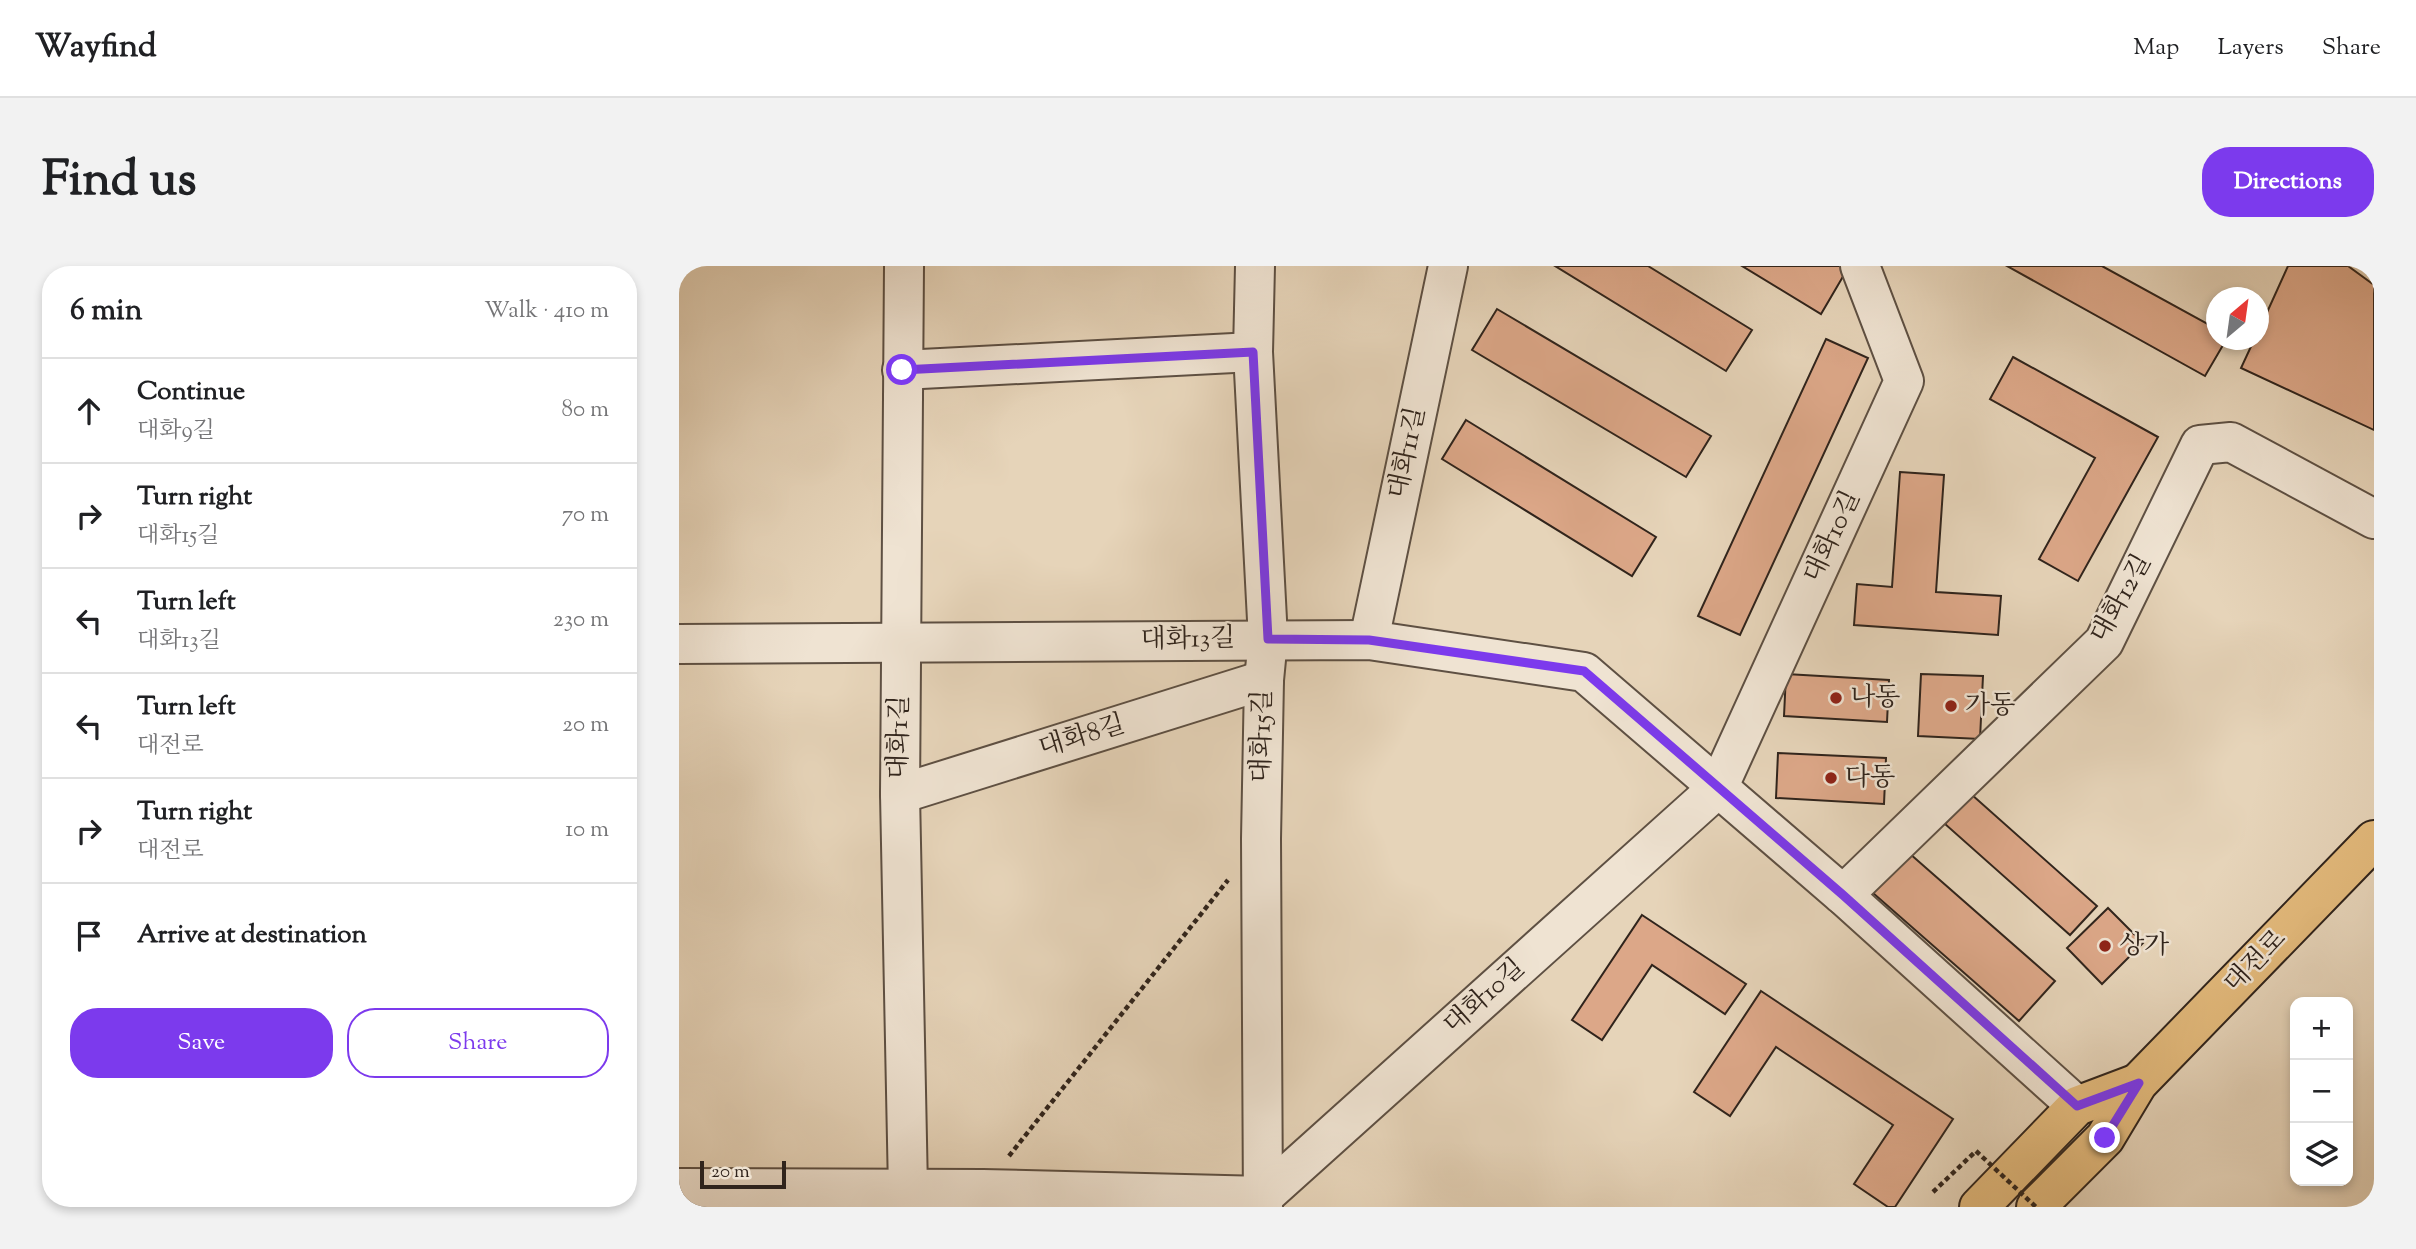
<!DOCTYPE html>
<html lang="en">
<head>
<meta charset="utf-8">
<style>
	:root { --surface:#fff; --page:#f2f2f2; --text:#202124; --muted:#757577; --line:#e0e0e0; --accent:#7c3aed }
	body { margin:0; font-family:"Sorts Mill Goudy","Noto Serif KR",serif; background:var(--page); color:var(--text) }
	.controls { position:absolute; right:21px; bottom:21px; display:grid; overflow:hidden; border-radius:14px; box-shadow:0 4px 10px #0003 }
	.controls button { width:63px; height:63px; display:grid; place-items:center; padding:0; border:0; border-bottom:2px solid var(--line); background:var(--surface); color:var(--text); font:35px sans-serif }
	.compass { position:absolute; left:1527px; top:21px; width:63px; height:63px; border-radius:50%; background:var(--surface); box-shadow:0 4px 10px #0003; rotate:29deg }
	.scale { position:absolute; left:21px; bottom:18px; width:86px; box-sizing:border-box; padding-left:7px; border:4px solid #30241c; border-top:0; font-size:19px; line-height:24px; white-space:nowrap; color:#30241c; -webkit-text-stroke:5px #efe3d2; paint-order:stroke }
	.stop { position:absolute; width:21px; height:21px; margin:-16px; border:5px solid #7c3aed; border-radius:50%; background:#fff }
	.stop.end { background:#7c3aed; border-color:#fff; box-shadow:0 2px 7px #0008 }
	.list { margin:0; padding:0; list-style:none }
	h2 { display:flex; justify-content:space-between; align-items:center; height:91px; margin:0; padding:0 28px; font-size:30px }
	h2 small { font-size:23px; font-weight:400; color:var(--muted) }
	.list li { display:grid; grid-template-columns:46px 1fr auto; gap:21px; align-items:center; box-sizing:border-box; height:105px; padding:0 28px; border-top:2px solid var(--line) }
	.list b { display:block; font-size:26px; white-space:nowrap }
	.list p { margin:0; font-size:23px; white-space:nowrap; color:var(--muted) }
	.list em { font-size:23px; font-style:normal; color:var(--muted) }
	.actions { display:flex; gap:14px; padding:21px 28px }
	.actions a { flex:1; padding:16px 0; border:2px solid var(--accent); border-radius:28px; text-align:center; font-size:24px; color:var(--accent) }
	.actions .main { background:var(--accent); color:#fff }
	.icon { flex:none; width:38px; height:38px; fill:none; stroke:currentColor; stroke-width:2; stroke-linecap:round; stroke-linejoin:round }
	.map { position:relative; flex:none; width:1695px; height:941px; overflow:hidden; border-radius:28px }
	header { display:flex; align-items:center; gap:42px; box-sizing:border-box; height:98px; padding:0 35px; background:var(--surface); border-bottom:2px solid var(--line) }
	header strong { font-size:33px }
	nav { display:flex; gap:38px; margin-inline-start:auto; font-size:24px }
	.intro { display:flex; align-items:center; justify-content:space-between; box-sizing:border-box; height:168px; padding:0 42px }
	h1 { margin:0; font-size:49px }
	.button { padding:18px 32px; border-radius:28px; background:var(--accent); color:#fff; font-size:24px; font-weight:700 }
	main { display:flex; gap:42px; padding:0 42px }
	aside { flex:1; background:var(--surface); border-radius:28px; box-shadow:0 4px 10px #0003 }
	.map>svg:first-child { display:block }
	.building { fill:#dca788; stroke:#30241c; stroke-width:2 }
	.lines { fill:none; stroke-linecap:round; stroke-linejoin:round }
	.minor-casing { stroke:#5e5043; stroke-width:42 }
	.major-casing { stroke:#30241c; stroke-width:42 }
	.path { stroke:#30241c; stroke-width:4.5; stroke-dasharray:5 3.5; stroke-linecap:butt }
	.minor { stroke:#efe3d2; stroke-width:38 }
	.major { stroke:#e3ba7c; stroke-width:38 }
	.rail-casing { stroke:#30241c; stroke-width:8 }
	.rail { stroke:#efe3d2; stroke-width:5; stroke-dasharray:16; stroke-linecap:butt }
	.path-bridge { stroke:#30241c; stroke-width:4.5; stroke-dasharray:5 3.5; stroke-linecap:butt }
	.route { stroke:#7c3aed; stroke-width:9 }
	.poi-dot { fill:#8f2418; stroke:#efe3d2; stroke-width:2.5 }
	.labels { text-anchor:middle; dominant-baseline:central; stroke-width:5; stroke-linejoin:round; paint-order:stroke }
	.street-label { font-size:26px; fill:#30241c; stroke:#efe3d2 }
	.poi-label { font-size:26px; fill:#30241c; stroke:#efe3d2; text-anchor:start }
</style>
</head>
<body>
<header>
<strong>Wayfind</strong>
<nav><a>Map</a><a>Layers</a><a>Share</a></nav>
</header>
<div class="intro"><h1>Find us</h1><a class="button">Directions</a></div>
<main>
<aside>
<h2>6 min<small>Walk · 410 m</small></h2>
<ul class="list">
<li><svg class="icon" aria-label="ahead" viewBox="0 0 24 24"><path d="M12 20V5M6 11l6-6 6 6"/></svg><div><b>Continue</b><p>대화9길</p></div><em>80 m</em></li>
<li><svg class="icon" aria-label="right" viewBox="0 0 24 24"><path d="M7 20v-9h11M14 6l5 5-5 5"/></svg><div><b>Turn right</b><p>대화15길</p></div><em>70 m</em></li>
<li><svg class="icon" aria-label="left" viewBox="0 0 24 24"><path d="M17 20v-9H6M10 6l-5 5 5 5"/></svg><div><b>Turn left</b><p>대화13길</p></div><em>230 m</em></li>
<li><svg class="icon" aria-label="left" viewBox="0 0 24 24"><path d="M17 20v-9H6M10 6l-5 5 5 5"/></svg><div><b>Turn left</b><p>대전로</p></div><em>20 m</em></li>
<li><svg class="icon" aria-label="right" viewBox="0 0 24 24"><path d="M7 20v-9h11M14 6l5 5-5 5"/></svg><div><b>Turn right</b><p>대전로</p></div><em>10 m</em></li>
<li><svg class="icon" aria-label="arrive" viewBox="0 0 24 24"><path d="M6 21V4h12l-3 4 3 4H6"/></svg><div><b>Arrive at destination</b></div></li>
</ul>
<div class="actions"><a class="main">Save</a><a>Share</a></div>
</aside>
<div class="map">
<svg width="1695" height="941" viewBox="0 0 1695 941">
	<rect width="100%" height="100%" fill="#e6d4b9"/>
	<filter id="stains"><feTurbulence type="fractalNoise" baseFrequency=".00286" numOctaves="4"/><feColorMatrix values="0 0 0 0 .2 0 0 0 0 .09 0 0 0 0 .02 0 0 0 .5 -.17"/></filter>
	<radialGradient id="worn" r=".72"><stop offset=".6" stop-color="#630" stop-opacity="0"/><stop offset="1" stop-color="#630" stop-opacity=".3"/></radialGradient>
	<!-- building -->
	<g class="building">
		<polygon points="876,0 969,0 1073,64 1047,105"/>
		<polygon points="1063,0 1165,0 1169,2 1142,48"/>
		<polygon points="1328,0 1423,0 1538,63 1538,74 1547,74 1526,110"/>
		<polygon points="1609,0 1669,0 1695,19 1695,164 1562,102 1575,74 1580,74 1580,64"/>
		<polygon points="818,43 1032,170 1007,211 793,84"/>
		<polygon points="1147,73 1189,92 1061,369 1019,350"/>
		<polygon points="1334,91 1479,171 1399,315 1360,293 1416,192 1311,133"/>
		<polygon points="787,154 977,271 953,310 763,193"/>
		<polygon points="1221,206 1265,209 1257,326 1322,330 1319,369 1175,359 1178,318 1213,321"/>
		<polygon points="1107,408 1210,414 1208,456 1105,450"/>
		<polygon points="1242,408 1304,410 1301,473 1239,470"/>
		<polygon points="1099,487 1207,492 1205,538 1097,532"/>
		<polygon points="1292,528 1418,640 1391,669 1266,558"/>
		<polygon points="1230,587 1376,715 1340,755 1194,627"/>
		<polygon points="1429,642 1464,677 1423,718 1388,682"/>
		<polygon points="963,649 1067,718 1046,748 973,699 923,774 893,754"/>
		<polygon points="1082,725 1274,853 1216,941 1209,941 1175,918 1214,859 1097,781 1051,850 1015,826"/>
	</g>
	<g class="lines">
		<defs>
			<g id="minor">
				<polyline points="576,0 574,86 589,373 585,414 582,573 584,941"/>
				<polyline points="223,104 574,86"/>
				<polyline points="690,374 769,0"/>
				<polyline points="0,378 690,374 905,406 1164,629 1398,840"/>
				<polyline points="221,528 585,414"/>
				<polyline points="1164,629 1425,376 1521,179 1552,176 1695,253"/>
				<polyline points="0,922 304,923 585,930 1039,522 1225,115 1181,0"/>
				<polyline points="223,941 229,924 221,528 225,0"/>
			</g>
			<g id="major">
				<polyline points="1300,941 1398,840 1459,817"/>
				<polyline points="1357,941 1426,872 1459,817 1695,574"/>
			</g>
		</defs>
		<!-- minor casing -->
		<use href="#minor" class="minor-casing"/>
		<!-- major casing -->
		<use href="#major" class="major-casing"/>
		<!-- path -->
		<g class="path">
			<polyline points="330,890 549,614"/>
			<polyline points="1254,926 1297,885"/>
		</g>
		<!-- minor -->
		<use href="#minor" class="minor"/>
		<!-- major -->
		<use href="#major" class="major"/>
		<defs>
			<polyline id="rail" points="1687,941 1695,933"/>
		</defs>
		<!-- rail casing -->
		<use href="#rail" class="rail-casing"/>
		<!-- rail -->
		<use href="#rail" class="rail"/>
		<!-- path-bridge -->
		<polyline class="path-bridge" points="1297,885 1357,941"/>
	</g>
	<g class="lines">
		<!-- route -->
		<polyline class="route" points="223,104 574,86 589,373 690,374 905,405 1164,629 1398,840 1460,817 1426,872"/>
	</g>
	<!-- markers -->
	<g class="poi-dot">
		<circle cx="1157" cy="432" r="7"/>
		<circle cx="1272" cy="440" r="7"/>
		<circle cx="1152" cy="512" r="7"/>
		<circle cx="1426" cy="680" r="7"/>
	</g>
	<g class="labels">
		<!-- street labels -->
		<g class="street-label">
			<text transform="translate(729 187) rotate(-78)">대화11길</text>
			<text transform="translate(1154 271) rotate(-65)">대화10길</text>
			<text transform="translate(1443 333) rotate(-61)">대화12길</text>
			<text transform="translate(509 374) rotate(-1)">대화13길</text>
			<text transform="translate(584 470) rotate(-89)">대화15길</text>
			<text transform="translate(221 471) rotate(-89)">대화1길</text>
			<text transform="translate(403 471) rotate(-17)">대화8길</text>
			<text transform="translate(1577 696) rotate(-46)">대전로</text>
			<text transform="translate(806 731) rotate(-42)">대화10길</text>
		</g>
		<!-- poi labels -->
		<g class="poi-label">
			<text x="1171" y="432">나동</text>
			<text x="1286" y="440">가동</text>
			<text x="1166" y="512">다동</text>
			<text x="1440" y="680">상가</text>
		</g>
	</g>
	<rect width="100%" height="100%" filter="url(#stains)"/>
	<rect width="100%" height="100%" fill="url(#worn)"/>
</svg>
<div class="controls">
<button>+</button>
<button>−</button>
<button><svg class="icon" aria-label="layers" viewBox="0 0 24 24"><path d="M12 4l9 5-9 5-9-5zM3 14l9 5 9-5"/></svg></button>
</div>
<svg class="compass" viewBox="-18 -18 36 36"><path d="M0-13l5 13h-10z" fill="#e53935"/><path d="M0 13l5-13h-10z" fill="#757577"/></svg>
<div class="scale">20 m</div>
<div class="stop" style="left:223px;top:104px"></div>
<div class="stop end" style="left:1426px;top:872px"></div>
</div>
</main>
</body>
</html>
